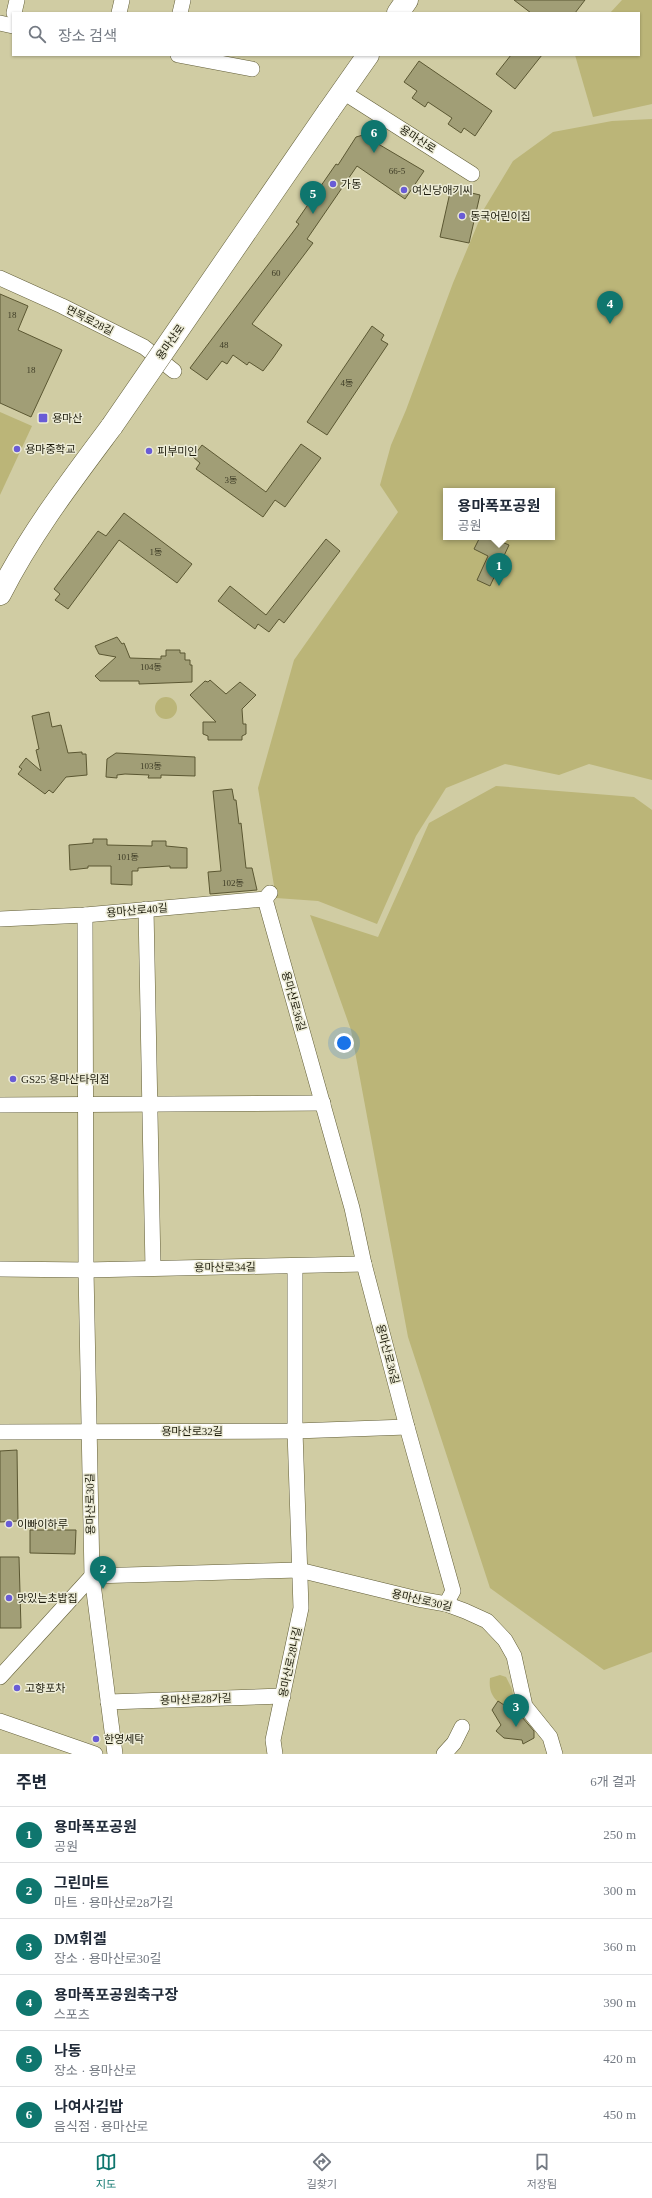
<!DOCTYPE html>
<html lang="ko">
<head>
<meta charset="utf-8">
<style>
	:root { --surface:#fff; --page:#f6f6f7; --text:#1f2937; --muted:#747a83; --line:#e0e1e3; --accent:#0f766e }
	body { margin:0; font-family:"Times New Roman","Noto Sans KR",serif; background:var(--page); color:var(--text) }
	.you { position:absolute; left:344px; top:1043px; width:14px; height:14px; margin:-10px; border:3px solid #fff; border-radius:50%; background:#1a73e8; box-shadow:0 0 0 6px #1a73e833 }
	.badge { display:grid; place-items:center; width:26px; height:26px; border-radius:50%; background:var(--accent); color:#fff; font-size:13px; font-weight:700 }
	.pin { position:absolute; translate:-50% -33px; filter:drop-shadow(0 1px 2px #0008) }
	.pin::after { content:''; position:absolute; top:21px; width:14px; height:12px; background:inherit; clip-path:polygon(0 0,100% 0,50% 100%) }
	.popup { position:absolute; left:443px; top:488px; width:112px; height:52px; box-sizing:border-box; display:grid; place-content:center; border-radius:0px; background:var(--surface); filter:drop-shadow(0 1px 3px #0005); font-size:13px; white-space:nowrap; color:var(--muted) }
	.popup b { font-size:15px; color:var(--text) }
	.popup::after { content:''; position:absolute; left:50%; top:100%; margin-left:-8px; border:8px solid transparent; border-top-color:var(--surface) }
	.list { margin:0; padding:0; list-style:none }
	h2 { display:flex; justify-content:space-between; align-items:center; height:52px; margin:0; padding:0 16px; font-size:17px }
	h2 small { font-size:13px; font-weight:400; color:var(--muted) }
	.list li { display:grid; grid-template-columns:26px 1fr auto; gap:12px; align-items:center; box-sizing:border-box; height:56px; padding:0 16px; border-top:1px solid var(--line) }
	.list b { display:block; font-size:15px; white-space:nowrap }
	.list p { margin:0; font-size:13px; white-space:nowrap; color:var(--muted) }
	.list em { font-size:13px; font-style:normal; color:var(--muted) }
	.icon { flex:none; width:22px; height:22px; fill:none; stroke:currentColor; stroke-width:2; stroke-linecap:round; stroke-linejoin:round }
	.map { position:relative; flex:none; width:652px; height:1754px; overflow:hidden }
	.search { position:absolute; background:var(--surface); box-shadow:0 1px 3px #0004; left:12px; right:12px; top:12px; height:44px; display:flex; align-items:center; gap:10px; box-sizing:border-box; padding:0 14px; border-radius:0px; color:var(--muted); font-size:15px }
	.sheet { height:388px; background:var(--surface) }
	nav { display:flex; justify-content:space-around; align-items:center; box-sizing:border-box; height:56px; border-top:1px solid var(--line); background:var(--surface); font-size:11px; color:var(--muted) }
	nav a { display:grid; justify-items:center; gap:2px }
	nav .on { color:var(--accent) }
	.map>svg:first-child { display:block }
	.green { fill:#bbb578; fill-rule:evenodd }
	.building { fill:#a19e76; stroke:#5b5732 }
	.lines { fill:none; stroke-linecap:round; stroke-linejoin:round }
	.street-casing { stroke:#625e38; stroke-width:16 }
	.primary-casing { stroke:#625e38; stroke-width:23 }
	.street { stroke:#fff; stroke-width:15 }
	.primary { stroke:#fff; stroke-width:22 }
	.primary-bridge-casing { stroke:#625e38; stroke-width:23; stroke-linecap:butt }
	.primary-bridge { stroke:#fff; stroke-width:22 }
	.poi-dot { fill:#695cd6; stroke:#edecd7; stroke-width:1.5 }
	.labels { text-anchor:middle; dominant-baseline:central; stroke-width:3; stroke-linejoin:round; paint-order:stroke }
	.number-label { font-size:9px; fill:#3e3c26 }
	.street-label { font-size:11px; fill:#1d1c0c; stroke:#edecd7 }
	.poi-label { font-size:11px; fill:#1d1c0c; stroke:#edecd7; text-anchor:start }
</style>
</head>
<body>
<div class="map">
<svg width="652" height="1754" viewBox="0 0 652 1754">
	<rect width="100%" height="100%" fill="#d0cca3"/>
	<!-- green -->
	<g class="green">
		<polygon points="622,0 652,0 652,104 593,117 575,55 639,55 639,13 610,13"/>
		<path d="M652,119V780L589,764L559,775L505,764L446,788L416,836L377,924L318,901L276,898L258,788L294,660L398,512L380,485L391,445L406,410L453,283L484,209L513,161L553,132L612,121ZM446,491H552V537H446Z"/>
		<polygon points="0,412 32,426 0,495"/>
		<circle cx="166" cy="708" r="11"/>
		<polygon points="496,786 634,797 652,810 652,1652 604,1670 490,1588 408,1337 351,1030 310,915 378,937 429,823"/>
		<path d="M500,1675L506,1677L512,1689L515,1708L509,1712C497,1700 488,1697 490,1678Z"/>
	</g>
	<!-- building -->
	<g class="building">
		<polygon points="514,0 585,0 575,13 531,13"/>
		<polygon points="511,55 542,55 515,89 496,74"/>
		<polygon points="419,61 492,111 475,136 464,128 461,133 448,124 452,118 428,102 425,107 412,98 417,91 404,82"/>
		<polygon points="363,135 424,171 405,199 357,166 307,239 313,243 252,324 282,345 273,358 263,371 249,362 247,365 233,355 227,364 222,361 207,380 190,368 299,224 296,222 336,164 338,165 356,137"/>
		<polygon points="451,188 480,195 469,243 440,237"/>
		<polygon points="0,294 28,306 18,330 62,350 31,417 0,403"/>
		<polygon points="372,326 384,335 381,340 388,344 327,435 307,422"/>
		<polygon points="301,444 321,458 285,507 275,500 263,517 196,469 200,463 193,457 202,445 266,492"/>
		<polygon points="124,513 192,564 177,583 119,540 68,609 55,600 60,594 54,589 98,531 106,536"/>
		<polygon points="480,537 490,537 509,545 490,586 477,580 488,556 474,549"/>
		<polygon points="326,539 340,551 284,623 279,619 269,632 258,624 255,629 218,601 230,586 266,615"/>
		<polygon points="117,637 122,644 124,643 130,658 161,659 161,656 166,656 166,650 180,650 180,653 185,653 185,660 190,660 190,665 192,665 192,682 139,684 139,681 100,681 95,676 116,657 99,654 95,646"/>
		<polygon points="210,680 226,694 240,682 256,695 242,709 243,724 246,724 246,734 242,736 242,740 208,740 208,736 203,734 203,722 216,722 190,695 205,681 208,682"/>
		<polygon points="49,712 52,727 61,725 68,753 82,752 82,754 86,754 87,775 66,777 53,793 49,790 45,794 18,774 22,769 19,767 26,758 41,771 36,750 39,749 32,716"/>
		<polygon points="116,753 195,757 195,776 161,775 161,778 148,778 149,775 125,774 117,775 117,778 106,777 107,759"/>
		<polygon points="232,789 234,800 236,800 239,824 241,823 246,868 252,868 257,890 210,894 208,872 221,871 213,791"/>
		<polygon points="93,839 107,839 107,845 152,846 152,841 166,841 166,846 187,848 187,868 170,868 170,866 138,868 138,871 132,871 132,885 111,884 111,866 88,866 88,868 70,870 69,845 93,843"/>
		<polygon points="17,1450 18,1521 0,1522 0,1451"/>
		<polygon points="30,1530 76,1530 75,1554 30,1553"/>
		<polygon points="0,1557 19,1557 21,1628 0,1628"/>
		<polygon points="498,1701 522,1717 534,1731 534,1738 523,1744 522,1740 504,1738 496,1731 501,1725 492,1710"/>
	</g>
	<g class="lines">
		<defs>
			<g id="street">
				<polyline points="14,13 17,0"/>
				<polyline points="119,13 122,0"/>
				<polyline points="180,13 183,0"/>
				<polyline points="0,23 13,26"/>
				<polyline points="178,55 252,69"/>
				<polyline points="343,92 472,174"/>
				<polyline points="0,278 62,306 144,347 174,371"/>
				<polyline points="265,899 352,1208 364,1264 407,1427 453,1591 446,1604"/>
				<polyline points="146,909 153,1268"/>
				<polyline points="85,915 86,1270 92,1576 115,1754"/>
				<polyline points="0,919 85,915 265,899 270,893"/>
				<polyline points="0,1105 323,1103"/>
				<polyline points="0,1269 86,1270 364,1264"/>
				<polyline points="0,1432 295,1431 407,1427"/>
				<polyline points="0,1677 92,1576 299,1570 418,1599 446,1604 465,1611 487,1621 505,1640 514,1656 525,1706 550,1737 555,1754"/>
				<polyline points="108,1702 283,1696"/>
				<polyline points="0,1721 95,1754"/>
				<polyline points="275,1754 273,1740 301,1608 295,1431 295,1267"/>
				<polyline points="444,1754 454,1743 462,1727"/>
			</g>
			<g id="primary">
				<polyline points="398,13 407,0"/>
				<polyline points="328,112 368,55"/>
				<path d="M0,594C31,533 71,481 112,426"/>
			</g>
		</defs>
		<!-- street casing -->
		<use href="#street" class="street-casing"/>
		<!-- primary casing -->
		<use href="#primary" class="primary-casing"/>
		<!-- street -->
		<use href="#street" class="street"/>
		<!-- primary -->
		<use href="#primary" class="primary"/>
		<defs>
			<polyline id="primary-bridge" points="112,426 328,112"/>
		</defs>
		<!-- primary-bridge casing -->
		<use href="#primary-bridge" class="primary-bridge-casing"/>
		<!-- primary-bridge -->
		<use href="#primary-bridge" class="primary-bridge"/>
	</g>
	<!-- markers -->
	<g class="poi-dot">
		<circle cx="333" cy="184" r="4"/>
		<circle cx="404" cy="190" r="4"/>
		<circle cx="462" cy="216" r="4"/>
		<rect x="38" y="413" width="10" height="10" rx="2"/>
		<circle cx="17" cy="449" r="4"/>
		<circle cx="149" cy="451" r="4"/>
		<circle cx="13" cy="1079" r="4"/>
		<circle cx="9" cy="1524" r="4"/>
		<circle cx="9" cy="1598" r="4"/>
		<circle cx="17" cy="1688" r="4"/>
		<circle cx="96" cy="1739" r="4"/>
	</g>
	<g class="labels">
		<!-- number labels -->
		<g class="number-label">
			<text x="397" y="171">66-5</text>
			<text x="276" y="273">60</text>
			<text x="12" y="315">18</text>
			<text x="224" y="345">48</text>
			<text x="31" y="370">18</text>
			<text x="347" y="383">4동</text>
			<text x="231" y="480">3동</text>
			<text x="156" y="552">1동</text>
			<text x="151" y="667">104동</text>
			<text x="151" y="766">103동</text>
			<text x="128" y="857">101동</text>
			<text x="233" y="883">102동</text>
		</g>
		<!-- street labels -->
		<g class="street-label">
			<text transform="translate(418 139) rotate(33)">용마산로</text>
			<text transform="translate(90 320) rotate(27)">면목로28길</text>
			<text transform="translate(170 342) rotate(-55)">용마산로</text>
			<text transform="translate(137 910) rotate(-5)">용마산로40길</text>
			<text transform="translate(294 1001) rotate(74)">용마산로36길</text>
			<text transform="translate(225 1267) rotate(-1)">용마산로34길</text>
			<text transform="translate(388 1354) rotate(75)">용마산로36길</text>
			<text x="192" y="1431">용마산로32길</text>
			<text transform="translate(90 1504) rotate(-91)">용마산로30길</text>
			<text transform="translate(422 1600) rotate(13)">용마산로30길</text>
			<text transform="translate(290 1662) rotate(-78)">용마산로28나길</text>
			<text transform="translate(196 1699) rotate(-2)">용마산로28가길</text>
		</g>
		<!-- poi labels -->
		<g class="poi-label">
			<text x="341" y="184">가동</text>
			<text x="412" y="190">여신당애기씨</text>
			<text x="470" y="216">동국어린이집</text>
			<text x="52" y="418">용마산</text>
			<text x="25" y="449">용마중학교</text>
			<text x="157" y="451">피부미인</text>
			<text x="21" y="1079">GS25 용마산타워점</text>
			<text x="17" y="1524">이빠이하루</text>
			<text x="17" y="1598">맛있는초밥집</text>
			<text x="25" y="1688">고향포차</text>
			<text x="104" y="1739">한영세탁</text>
		</g>
	</g>
</svg>
<div class="you"></div>
<div class="pin badge" style="left:499px;top:586px">1</div>
<div class="popup"><b>용마폭포공원</b>공원</div>
<div class="pin badge" style="left:103px;top:1589px">2</div>
<div class="pin badge" style="left:516px;top:1727px">3</div>
<div class="pin badge" style="left:610px;top:324px">4</div>
<div class="pin badge" style="left:313px;top:214px">5</div>
<div class="pin badge" style="left:374px;top:153px">6</div>
<div class="search"><svg class="icon" aria-label="search" viewBox="0 0 24 24"><circle cx="10" cy="10" r="6"/><path d="M15 15l6 6"/></svg>장소 검색</div>
</div>
<section class="sheet">
<h2>주변<small>6개 결과</small></h2>
<ul class="list">
<li><span class="badge">1</span><div><b>용마폭포공원</b><p>공원</p></div><em>250 m</em></li>
<li><span class="badge">2</span><div><b>그린마트</b><p>마트 · 용마산로28가길</p></div><em>300 m</em></li>
<li><span class="badge">3</span><div><b>DM휘겔</b><p>장소 · 용마산로30길</p></div><em>360 m</em></li>
<li><span class="badge">4</span><div><b>용마폭포공원축구장</b><p>스포츠</p></div><em>390 m</em></li>
<li><span class="badge">5</span><div><b>나동</b><p>장소 · 용마산로</p></div><em>420 m</em></li>
<li><span class="badge">6</span><div><b>나여사김밥</b><p>음식점 · 용마산로</p></div><em>450 m</em></li>
</ul>
</section>
<nav>
<a class="on"><svg class="icon" aria-label="map" viewBox="0 0 24 24"><path d="M3 6l6-2 6 2 6-2v14l-6 2-6-2-6 2zM9 4v14M15 6v14"/></svg>지도</a>
<a><svg class="icon" aria-label="directions" viewBox="0 0 24 24"><path d="M12 3l9 9-9 9-9-9zM9 14v-3h6M13 9l2 2-2 2"/></svg>길찾기</a>
<a><svg class="icon" aria-label="saved" viewBox="0 0 24 24"><path d="M7 4h10v16l-5-4-5 4z"/></svg>저장됨</a>
</nav>
</body>
</html>
